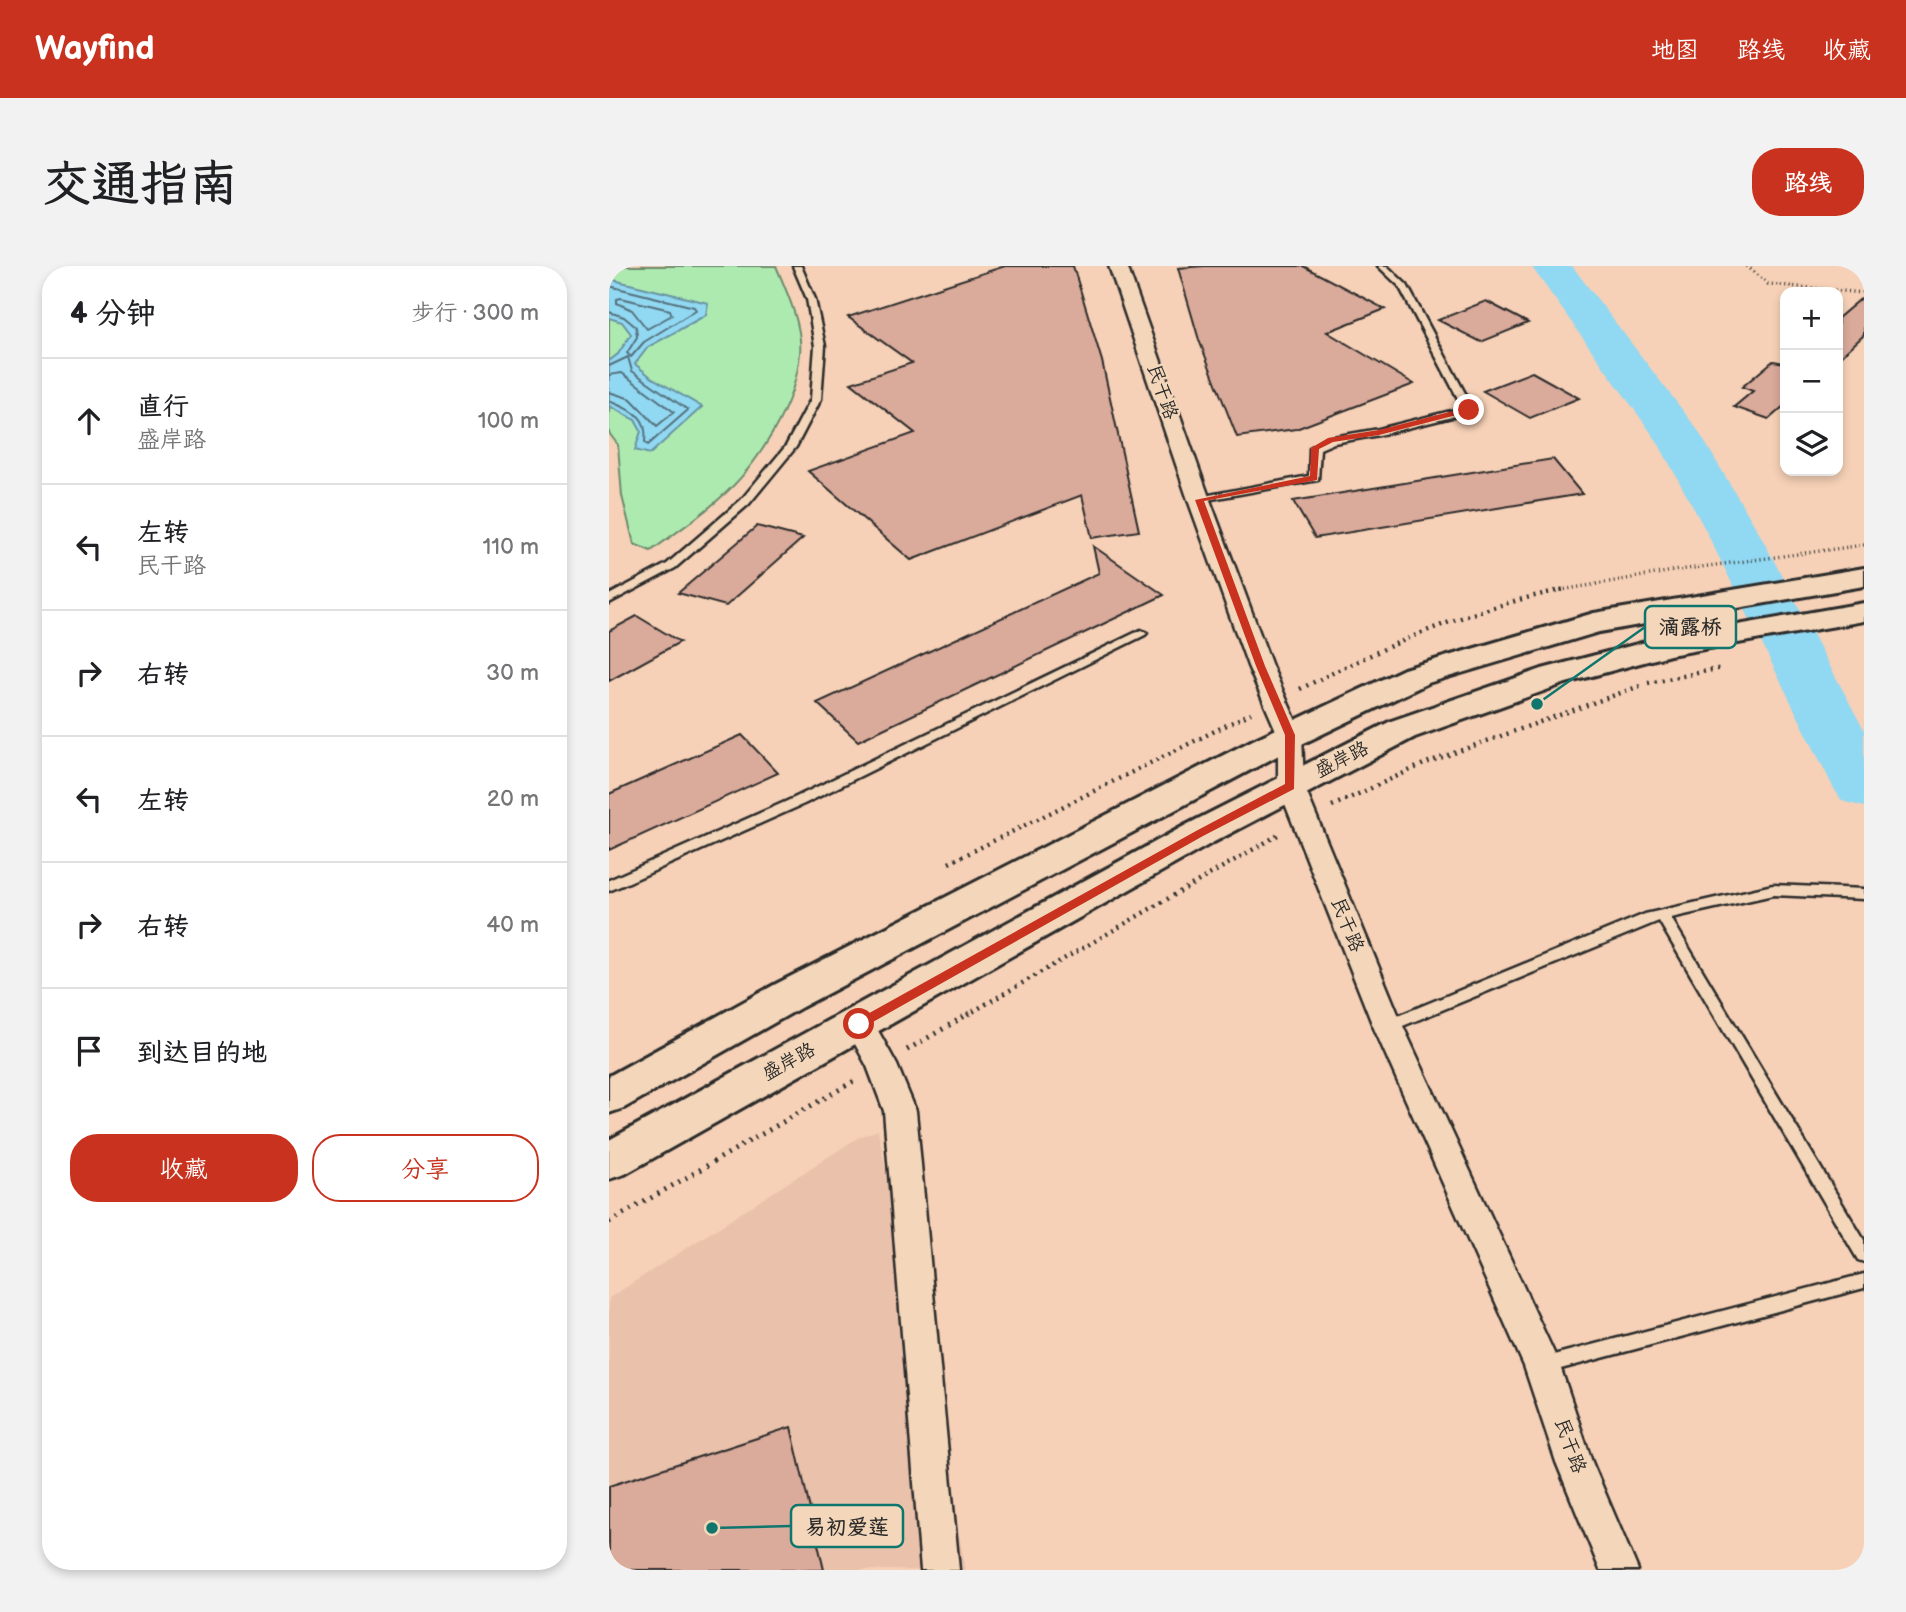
<!DOCTYPE html>
<html lang="zh">
<head>
<meta charset="utf-8">
<style>
	:root { --surface:#fff; --page:#f2f2f2; --text:#202124; --muted:#757577; --line:#e0e0e0; --accent:#c8321e }
	body { margin:0; font-family:"Balsamiq Sans","LXGW WenKai TC",sans-serif; background:var(--page); color:var(--text) }
	.controls { position:absolute; right:21px; top:21px; display:grid; overflow:hidden; border-radius:14px; box-shadow:0 4px 10px #0003 }
	.controls button { width:63px; height:63px; display:grid; place-items:center; padding:0; border:0; border-bottom:2px solid var(--line); background:var(--surface); color:var(--text); font:35px sans-serif }
	.stop { position:absolute; width:21px; height:21px; margin:-16px; border:5px solid #c8321e; border-radius:50%; background:#fff }
	.stop.end { background:#c8321e; border-color:#fff; box-shadow:0 2px 7px #0008 }
	.list { margin:0; padding:0; list-style:none }
	h2 { display:flex; justify-content:space-between; align-items:center; height:91px; margin:0; padding:0 28px; font-size:30px }
	h2 small { font-size:23px; font-weight:400; color:var(--muted) }
	.list li { display:grid; grid-template-columns:46px 1fr auto; gap:21px; align-items:center; box-sizing:border-box; height:126px; padding:0 28px; border-top:2px solid var(--line) }
	.list b { display:block; font-size:26px; white-space:nowrap }
	.list p { margin:0; font-size:23px; white-space:nowrap; color:var(--muted) }
	.list em { font-size:23px; font-style:normal; color:var(--muted) }
	.actions { display:flex; gap:14px; padding:21px 28px }
	.actions a { flex:1; padding:16px 0; border:2px solid var(--accent); border-radius:28px; text-align:center; font-size:24px; color:var(--accent) }
	.actions .main { background:var(--accent); color:#fff }
	.icon { flex:none; width:38px; height:38px; fill:none; stroke:currentColor; stroke-width:2; stroke-linecap:round; stroke-linejoin:round }
	.map { position:relative; flex:none; width:1255px; height:1304px; overflow:hidden; border-radius:28px }
	header { display:flex; align-items:center; gap:42px; box-sizing:border-box; height:98px; padding:0 35px; background:var(--accent); color:#fff }
	header strong { font-size:33px }
	nav { display:flex; gap:38px; margin-inline-start:auto; font-size:24px }
	.intro { display:flex; align-items:center; justify-content:space-between; box-sizing:border-box; height:168px; padding:0 42px }
	h1 { margin:0; font-size:49px }
	.button { padding:18px 32px; border-radius:28px; background:var(--accent); color:#fff; font-size:24px; font-weight:700 }
	main { display:flex; gap:42px; padding:0 42px }
	aside { flex:1; background:var(--surface); border-radius:28px; box-shadow:0 4px 10px #0003 }
	.map>svg:first-child { display:block }
	.built { fill:#eac2ac }
	.green { fill:#adeab0; stroke:#6c8a6e; stroke-width:2 }
	.water { fill:#91d8f2; stroke:#6893a2; stroke-width:2 }
	.lines { fill:none; stroke-linecap:round; stroke-linejoin:round }
	.shore { stroke:#54707b; stroke-width:2 }
	.river { fill:#91d8f2; fill-rule:evenodd }
	.building { fill:#daaa9b; stroke:#2b2b2b; stroke-width:2 }
	.lane-casing { stroke:#2b2b2b; stroke-width:5 }
	.street-casing { stroke:#2b2b2b; stroke-width:5 }
	.primary-casing { stroke:#2b2b2b; stroke-width:6 }
	.path-far2 { stroke:#2b2b2b; stroke-width:3.5; stroke-dasharray:1 3.5; stroke-linecap:butt }
	.path-far1 { stroke:#2b2b2b; stroke-width:4.5; stroke-dasharray:2 5; stroke-linecap:butt }
	.path { stroke:#2b2b2b; stroke-width:5; stroke-dasharray:2 6; stroke-linecap:butt }
	.lane { fill:#f4d7ba; fill-rule:evenodd }
	.street { fill:#f4d7ba; fill-rule:evenodd }
	.primary { fill:#f4d7ba; fill-rule:evenodd }
	.route { fill:#c8321e }
	.labels { text-anchor:middle; dominant-baseline:central; stroke-width:5; stroke-linejoin:round; paint-order:stroke }
	.street-label { font-size:19px; fill:#2b2b2b; stroke:#f4d7ba }
	.leader { fill:none; stroke:#0f766e; stroke-width:2.5 }
	.callout-dot { fill:#0f766e; stroke:#f4d7ba; stroke-width:2.5 }
	.callout { fill:#f4d7ba; stroke:#0f766e; stroke-width:2.5 }
	.callout-label { font-size:21px; text-anchor:middle; font-weight:bold; fill:#2b2b2b }
</style>
</head>
<body>
<header>
<strong>Wayfind</strong>
<nav><a>地图</a><a>路线</a><a>收藏</a></nav>
</header>
<div class="intro"><h1>交通指南</h1><a class="button">路线</a></div>
<main>
<aside>
<h2>4 分钟<small>步行 · 300 m</small></h2>
<ul class="list">
<li><svg class="icon" aria-label="ahead" viewBox="0 0 24 24"><path d="M12 20V5M6 11l6-6 6 6"/></svg><div><b>直行</b><p>盛岸路</p></div><em>100 m</em></li>
<li><svg class="icon" aria-label="left" viewBox="0 0 24 24"><path d="M17 20v-9H6M10 6l-5 5 5 5"/></svg><div><b>左转</b><p>民干路</p></div><em>110 m</em></li>
<li><svg class="icon" aria-label="right" viewBox="0 0 24 24"><path d="M7 20v-9h11M14 6l5 5-5 5"/></svg><div><b>右转</b></div><em>30 m</em></li>
<li><svg class="icon" aria-label="left" viewBox="0 0 24 24"><path d="M17 20v-9H6M10 6l-5 5 5 5"/></svg><div><b>左转</b></div><em>20 m</em></li>
<li><svg class="icon" aria-label="right" viewBox="0 0 24 24"><path d="M7 20v-9h11M14 6l5 5-5 5"/></svg><div><b>右转</b></div><em>40 m</em></li>
<li><svg class="icon" aria-label="arrive" viewBox="0 0 24 24"><path d="M6 21V4h12l-3 4 3 4H6"/></svg><div><b>到达目的地</b></div></li>
</ul>
<div class="actions"><a class="main">收藏</a><a>分享</a></div>
</aside>
<div class="map">
<svg width="1255" height="1304" viewBox="0 0 1255 1304">
	<rect width="100%" height="100%" fill="#f6d1b7"/>
	<filter id="ink" filterUnits="userSpaceOnUse"><feTurbulence type="fractalNoise" baseFrequency=".0143" numOctaves="2"/><feDisplacementMap in="SourceGraphic" scale="14" xChannelSelector="R" yChannelSelector="G"/><feConvolveMatrix kernelMatrix="1 2 1 2 8 2 1 2 1" color-interpolation-filters="sRGB"/></filter>
	<g filter="url(#ink)">
		<!-- built -->
		<polygon class="built" points="269,864 357,1304 0,1304 0,1032 250,871"/>
		<!-- green -->
		<path class="green" d="M0,0H167C177,24 194,60 191,87C187,138 149,200 110,233C89,252 65,268 42,285L25,278L13,230L9,179L0,167Z"/>
		<!-- water -->
		<polygon class="water" points="0,13 99,37 97,49 39,81 26,98 42,111 93,141 41,188 26,184 32,165 26,154 0,140 0,95 9,88 22,68 13,56 0,52"/>
		<g class="lines">
			<!-- shore -->
			<g class="shore">
				<polyline points="0,20 85,41 87,44 35,76 22,91 18,87 28,71 27,61 15,51 0,46"/>
				<polygon points="12,32 61,44 63,49 38,63 23,44 8,37 8,33"/>
				<path d="M0,100L19,91L23,105L79,144L39,179L36,176C40,148 22,145 0,135"/>
				<polyline points="0,109 13,107 65,146 48,160 22,133 0,126"/>
			</g>
			<!-- river -->
			<polygon class="river" points="922,0 963,0 1088,163 1149,265 1255,464 1255,541 1233,535 1224,521 1097,265 1048,175"/>
		</g>
		<!-- building -->
		<g class="building">
			<polygon points="396,0 464,0 493,95 530,265 483,272 473,229 302,294 199,205 306,167 242,117 303,97 239,51"/>
			<polygon points="595,0 694,0 776,43 718,66 805,118 687,163 628,171 590,74 569,2"/>
			<polygon points="1255,30 1255,69 1229,93 1229,52"/>
			<polygon points="877,35 919,57 872,76 829,54"/>
			<polygon points="1164,95 1176,97 1176,139 1160,153 1125,141 1144,125 1133,121"/>
			<polygon points="923,106 970,132 921,152 874,125"/>
			<polygon points="944,193 973,228 706,272 684,235"/>
			<polygon points="148,260 194,272 117,340 69,327"/>
			<polygon points="484,280 555,329 249,475 208,437 490,307"/>
			<polygon points="28,350 71,376 0,415 0,365"/>
			<polygon points="133,469 169,507 0,584 0,528"/>
			<polygon points="182,1161 215,1304 0,1304 0,1220"/>
		</g>
		<g class="lines">
			<defs>
				<g id="lane">
					<polygon points="184,0 192,0 206,33 216,80 212,133 187,181 140,238 66,302 0,337 0,329 58,298 132,234 177,180 202,133 206,80 198,33"/>
					<polygon points="769,0 778,0 798,19 865,144 863,146 770,169 725,177 711,183 709,214 586,236 585,234 590,231 700,210 701,182 718,172 770,163 854,142 790,20"/>
					<polygon points="532,364 538,367 536,369 195,538 0,625 0,614 185,532"/>
					<polygon points="1164,619 1255,623 1255,633 1164,629 1062,652 1255,974 1255,996 1249,994 1050,655 784,764 774,764 772,760 774,756 1036,648"/>
					<polygon points="1255,1008 1255,1022 933,1108 927,1106 924,1100 927,1094 933,1092"/>
				</g>
				<g id="street">
					<polygon points="500,0 518,0 601,234 663,400 693,469 695,520 794,760 951,1100 983,1196 1029,1304 991,1304 947,1196 915,1100 764,760 669,520 669,469 639,400 579,234"/>
					<polygon points="250,747 261,750 288,799 307,845 350,1304 312,1304 275,845 258,800 235,758 239,750"/>
				</g>
				<g id="primary">
					<polygon points="1255,302 1255,320 990,366 819,417 668,490 193,741 15,842 0,847 0,810 165,719 644,474 795,403 985,347"/>
					<polygon points="1255,337 1255,355 1061,389 957,417 806,471 603,577 16,908 0,913 0,874 577,559 782,455 933,403 1048,373"/>
				</g>
			</defs>
			<!-- lane casing -->
			<use href="#lane" class="lane-casing"/>
			<!-- street casing -->
			<use href="#street" class="street-casing"/>
			<!-- primary casing -->
			<use href="#primary" class="primary-casing"/>
			<!-- path-far2 -->
			<g class="path-far2">
				<polyline points="1138,0 1159,18 1255,27"/>
				<polyline points="947,325 1070,304 1255,279"/>
			</g>
			<!-- path-far1 -->
			<g class="path-far1">
				<polyline points="1039,417 1113,402"/>
				<path d="M691,423C782,378 855,344 956,323"/>
				<polyline points="723,540 817,497 1031,420"/>
				<polyline points="340,597 642,447"/>
				<polyline points="358,749 669,569"/>
			</g>
			<!-- path -->
			<g class="path">
				<polyline points="298,784 361,747"/>
				<polyline points="0,956 245,815"/>
			</g>
			<!-- lane -->
			<use href="#lane" class="lane"/>
			<!-- street -->
			<use href="#street" class="street"/>
			<!-- primary -->
			<use href="#primary" class="primary"/>
		</g>
	</g>
	<!-- route -->
	<polygon class="route" points="860,141 863,145 770,169 724,176 710,183 708,214 595,235 656,400 686,469 685,523 594,570 255,761 246,761 246,755 587,565 676,518 676,469 647,400 586,234 701,210 702,182 719,172 770,164"/>
	<g class="labels">
		<!-- street labels -->
		<g class="street-label">
			<text transform="translate(553 126) rotate(71)">民干路</text>
			<text transform="translate(733 494) rotate(-27)">盛岸路</text>
			<text transform="translate(738 659) rotate(68)">民干路</text>
			<text transform="translate(180 796) rotate(-29)">盛岸路</text>
			<text transform="translate(961 1180) rotate(70)">民干路</text>
		</g>
	</g>
	<!-- callouts -->
	<path class="leader" d="M928 438L1036 361M103 1262L182 1260"/>
	<g class="callout-dot">
		<circle cx="928" cy="438" r="7"/>
		<circle cx="103" cy="1262" r="7"/>
	</g>
	<g class="callout">
		<rect x="1036" y="340" width="91" height="42" rx="7"/>
		<rect x="182" y="1239" width="112" height="42" rx="7"/>
	</g>
	<g class="callout-label">
		<text x="1081" y="368">滴露桥</text>
		<text x="238" y="1268">易初爱莲</text>
	</g>
</svg>
<div class="controls">
<button>+</button>
<button>−</button>
<button><svg class="icon" aria-label="layers" viewBox="0 0 24 24"><path d="M12 4l9 5-9 5-9-5zM3 14l9 5 9-5"/></svg></button>
</div>
<div class="stop" style="left:250px;top:758px"></div>
<div class="stop end" style="left:860px;top:144px"></div>
</div>
</main>
</body>
</html>
